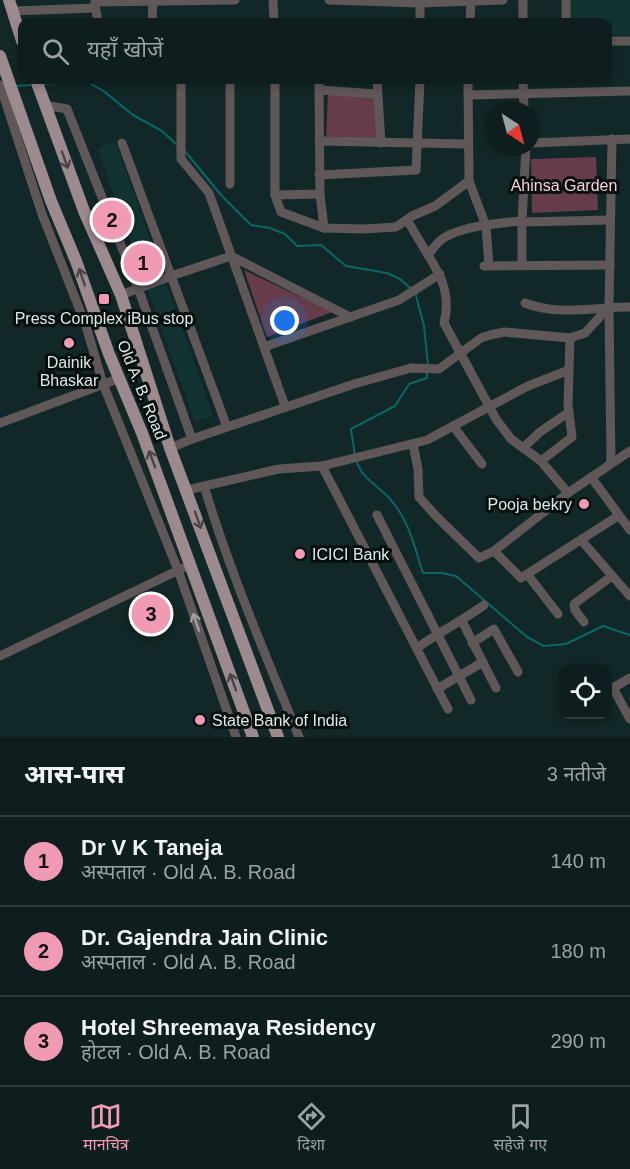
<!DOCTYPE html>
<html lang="hi">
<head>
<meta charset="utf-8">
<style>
	:root { --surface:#0e1d1d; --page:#1c2a2a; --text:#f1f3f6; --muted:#9ba2a4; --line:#2e3b3b; --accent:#f09ab4 }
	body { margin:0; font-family:Arial,"Noto Sans Devanagari",sans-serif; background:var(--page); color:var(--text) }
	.controls { position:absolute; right:18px; bottom:18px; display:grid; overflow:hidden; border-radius:12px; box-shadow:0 3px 9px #0003 }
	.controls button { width:54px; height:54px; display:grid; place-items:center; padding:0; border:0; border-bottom:2px solid var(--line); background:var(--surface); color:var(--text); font:30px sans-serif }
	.compass { position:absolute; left:486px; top:102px; width:54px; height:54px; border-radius:50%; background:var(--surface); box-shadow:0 3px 9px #0003; rotate:144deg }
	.you { position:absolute; left:285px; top:321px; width:21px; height:21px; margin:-15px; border:4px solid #fff; border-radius:50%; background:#1a73e8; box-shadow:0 0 0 9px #1a73e833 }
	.badge { display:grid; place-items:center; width:39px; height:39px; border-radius:50%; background:var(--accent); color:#111; font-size:20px; font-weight:700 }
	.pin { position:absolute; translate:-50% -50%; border:3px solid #fff; box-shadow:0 2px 6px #0006 }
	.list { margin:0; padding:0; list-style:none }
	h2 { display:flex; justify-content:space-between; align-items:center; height:78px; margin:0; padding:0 24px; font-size:26px }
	h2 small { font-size:20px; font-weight:400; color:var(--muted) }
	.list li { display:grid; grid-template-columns:39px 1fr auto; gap:18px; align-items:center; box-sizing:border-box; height:90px; padding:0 24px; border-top:2px solid var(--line) }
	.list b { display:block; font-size:22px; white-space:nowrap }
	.list p { margin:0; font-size:20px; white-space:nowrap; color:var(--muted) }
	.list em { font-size:20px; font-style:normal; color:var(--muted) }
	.icon { flex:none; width:33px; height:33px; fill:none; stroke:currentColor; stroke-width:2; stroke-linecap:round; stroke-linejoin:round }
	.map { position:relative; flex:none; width:630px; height:737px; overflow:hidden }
	.search { position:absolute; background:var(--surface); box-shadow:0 3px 9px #0003; left:18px; right:18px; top:18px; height:66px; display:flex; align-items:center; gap:15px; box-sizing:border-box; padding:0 21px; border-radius:12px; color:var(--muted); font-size:22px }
	.sheet { height:348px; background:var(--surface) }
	nav { display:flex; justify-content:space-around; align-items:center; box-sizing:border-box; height:84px; border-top:2px solid var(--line); background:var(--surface); font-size:16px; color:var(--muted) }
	nav a { display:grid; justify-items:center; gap:3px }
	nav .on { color:var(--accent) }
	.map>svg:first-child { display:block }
	.built { fill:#133333 }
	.green { fill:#673c4a }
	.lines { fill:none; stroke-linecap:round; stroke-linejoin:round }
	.stream { stroke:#086868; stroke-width:2 }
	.minor { stroke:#605759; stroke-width:9 }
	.major { stroke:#9d8a8f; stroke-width:12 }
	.oneway { stroke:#4a4648 }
	.oneway2 { stroke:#9ea0a1 }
	.poi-dot { fill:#f09ab4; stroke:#060e0e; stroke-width:2 }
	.labels { text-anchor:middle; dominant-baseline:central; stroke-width:6; stroke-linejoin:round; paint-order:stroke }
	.park-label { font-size:16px; fill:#facfdb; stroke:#060e0e }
	.poi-label { font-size:16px; fill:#dce9e9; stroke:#060e0e }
	.street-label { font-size:16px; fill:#dce9e9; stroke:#060e0e }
</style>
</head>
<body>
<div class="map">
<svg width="630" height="737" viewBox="0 0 630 737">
	<rect width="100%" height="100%" fill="#122727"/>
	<!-- built -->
	<g class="built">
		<polygon points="570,0 630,0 630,35 608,35 608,22 570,22"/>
		<polygon points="115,141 213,415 195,422 97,148"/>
	</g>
	<!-- green -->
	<g class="green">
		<polygon points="328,92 379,94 377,140 326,138"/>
		<polygon points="596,157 598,210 532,213 531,159"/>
		<polygon points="244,270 332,312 267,337"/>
	</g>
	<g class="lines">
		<!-- stream -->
		<g class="stream">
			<polyline points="42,84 86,81 105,92 133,115 162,131 177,145"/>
			<polyline points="15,86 33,85"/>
			<polyline points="184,150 221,195 251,225 270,228 285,234 297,246 321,245 346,266 387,273 400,279 410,288"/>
			<polyline points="415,292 424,326 428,365"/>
			<polyline points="355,456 351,429 395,406 409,384 427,378 427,371"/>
			<path d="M357,462C362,479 380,487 391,500C409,520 415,549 423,573H442L456,576L527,637L544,646L566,644L603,626L630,635"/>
		</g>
		<!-- minor -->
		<g class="minor">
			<polyline points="273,0 274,22"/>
			<polyline points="329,0 419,3 503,0"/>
			<polyline points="420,0 420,22"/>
			<polyline points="523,0 523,22"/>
			<polyline points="95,2 235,0"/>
			<polyline points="95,4 98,22"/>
			<polyline points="13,11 95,8"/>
			<polyline points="152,22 153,0"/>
			<polyline points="470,22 471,0"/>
			<polyline points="566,22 566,0"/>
			<polyline points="608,41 630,41"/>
			<polyline points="181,80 181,159 209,193 285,406"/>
			<polyline points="230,80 230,184"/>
			<polyline points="275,80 275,195 281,212 324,228 364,229 396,227 412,216 435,206 469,181"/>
			<polyline points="319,80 320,194 324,228"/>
			<polyline points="377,80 381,143"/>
			<polyline points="468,80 469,181 486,226 489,266"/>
			<polyline points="523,80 524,111"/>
			<polyline points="0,85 42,214 86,326 103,384 178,570 236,737"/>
			<polyline points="320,90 377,94"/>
			<polyline points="468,95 630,91"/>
			<polyline points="45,105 67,109 138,288 192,439 170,448"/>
			<polyline points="319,141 468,144"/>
			<polyline points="122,143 227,427"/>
			<polyline points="531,143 630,139"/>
			<polyline points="319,175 416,170 420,80"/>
			<polyline points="275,195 320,194"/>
			<polyline points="407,220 428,255"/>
			<path d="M522,221C500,223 459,226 441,240C436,244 432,250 428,255C442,277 451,296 444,323L496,419L511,439L541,461L568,493"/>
			<polyline points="522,222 610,220"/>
			<polyline points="522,265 522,221 526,147"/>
			<polyline points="484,266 610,265"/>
			<polyline points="121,295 171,276 231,256 350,317"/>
			<path d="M525,303C556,316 597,307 630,307"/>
			<polyline points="264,347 399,300 440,274"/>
			<polyline points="0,423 120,378"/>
			<polyline points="453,426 482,464"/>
			<polyline points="192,439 354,384 411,368 439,369 481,338 490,335 504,332 570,338 585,333 609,307"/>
			<polyline points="413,444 418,469 419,497 436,516 479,558 494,551 521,578 618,516"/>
			<polyline points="523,448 540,432 569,412"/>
			<polyline points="541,461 572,437 568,404 570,338"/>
			<polyline points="611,463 609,307 612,139"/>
			<polyline points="322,466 448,709"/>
			<polyline points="591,477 630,530"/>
			<path d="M204,486C230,572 265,654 299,737"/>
			<polyline points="187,490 279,469 322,466 427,440 528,386 569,370"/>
			<polyline points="377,515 471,700"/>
			<polyline points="581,540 630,596"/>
			<polyline points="494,551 568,493 630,451"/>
			<polyline points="527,574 558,614"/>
			<polyline points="462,621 496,688"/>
			<polyline points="584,622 575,610 574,604 612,576"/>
			<polyline points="472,643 494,629 518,672"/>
			<path d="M417,648C438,633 462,621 484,605"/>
			<polyline points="0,656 183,568"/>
			<polyline points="630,678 613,688 630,719"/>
			<polyline points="437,689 483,662"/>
		</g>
		<!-- major -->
		<g class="major">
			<polyline points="9,0 22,41"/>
			<polyline points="0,56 51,201 76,261 109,354 142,433 253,737"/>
			<polyline points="36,80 84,211 121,295 170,448 278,737"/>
		</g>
	</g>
	<!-- one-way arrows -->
	<defs><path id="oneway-shaft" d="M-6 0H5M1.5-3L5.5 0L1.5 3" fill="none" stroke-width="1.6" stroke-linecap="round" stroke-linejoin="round" transform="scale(1.5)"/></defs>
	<g class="oneway">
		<use href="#oneway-shaft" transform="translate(65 160) rotate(70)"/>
		<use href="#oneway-shaft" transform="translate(82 277) rotate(-109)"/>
		<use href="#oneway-shaft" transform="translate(152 459) rotate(-110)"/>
		<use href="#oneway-shaft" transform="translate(198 520) rotate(70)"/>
		<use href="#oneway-shaft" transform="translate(233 682) rotate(-110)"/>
	</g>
	<use class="oneway2" href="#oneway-shaft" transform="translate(196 622) rotate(-109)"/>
	<!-- markers -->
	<g class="poi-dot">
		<rect x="98" y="293" width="12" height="12" rx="3"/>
		<circle cx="69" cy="343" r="6"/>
		<circle cx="584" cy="504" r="6"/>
		<circle cx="300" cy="554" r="6"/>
		<circle cx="200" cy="720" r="6"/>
	</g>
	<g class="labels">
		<!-- park labels -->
		<g class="park-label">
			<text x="564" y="185">Ahinsa Garden</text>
		</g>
		<!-- poi labels -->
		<g class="poi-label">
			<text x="104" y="318">Press Complex iBus stop</text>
			<text x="69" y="362">Dainik<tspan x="69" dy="18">Bhaskar</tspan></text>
			<text x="572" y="504" text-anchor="end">Pooja bekry</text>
			<text x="312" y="554" text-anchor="start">ICICI Bank</text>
			<text x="212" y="720" text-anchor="start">State Bank of India</text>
		</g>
		<!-- street labels -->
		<g class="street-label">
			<text transform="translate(142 390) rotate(68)">Old A. B. Road</text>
		</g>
	</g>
</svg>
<div class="controls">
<button><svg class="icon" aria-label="locate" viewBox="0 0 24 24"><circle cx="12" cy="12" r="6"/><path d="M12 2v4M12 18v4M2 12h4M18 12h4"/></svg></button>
</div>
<svg class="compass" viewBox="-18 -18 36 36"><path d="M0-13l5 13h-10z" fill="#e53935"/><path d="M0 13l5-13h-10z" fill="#9ba2a4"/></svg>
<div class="you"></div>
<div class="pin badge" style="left:143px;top:263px">1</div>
<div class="pin badge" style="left:112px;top:220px">2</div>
<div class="pin badge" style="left:151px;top:614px">3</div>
<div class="search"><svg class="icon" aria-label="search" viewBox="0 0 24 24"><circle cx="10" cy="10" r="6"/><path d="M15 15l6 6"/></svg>यहाँ खोजें</div>
</div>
<section class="sheet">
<h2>आस-पास<small>3 नतीजे</small></h2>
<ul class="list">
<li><span class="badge">1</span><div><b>Dr V K Taneja</b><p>अस्पताल · Old A. B. Road</p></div><em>140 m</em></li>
<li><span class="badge">2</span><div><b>Dr. Gajendra Jain Clinic</b><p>अस्पताल · Old A. B. Road</p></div><em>180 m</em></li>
<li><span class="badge">3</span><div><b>Hotel Shreemaya Residency</b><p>होटल · Old A. B. Road</p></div><em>290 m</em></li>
</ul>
</section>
<nav>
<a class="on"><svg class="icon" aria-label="map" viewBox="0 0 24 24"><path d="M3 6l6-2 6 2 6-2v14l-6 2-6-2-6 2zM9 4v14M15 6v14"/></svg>मानचित्र</a>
<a><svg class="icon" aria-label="directions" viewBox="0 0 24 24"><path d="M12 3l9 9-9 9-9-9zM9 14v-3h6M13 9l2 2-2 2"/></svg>दिशा</a>
<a><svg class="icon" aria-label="saved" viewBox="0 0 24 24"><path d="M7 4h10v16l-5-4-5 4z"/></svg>सहेजे गए</a>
</nav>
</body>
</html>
